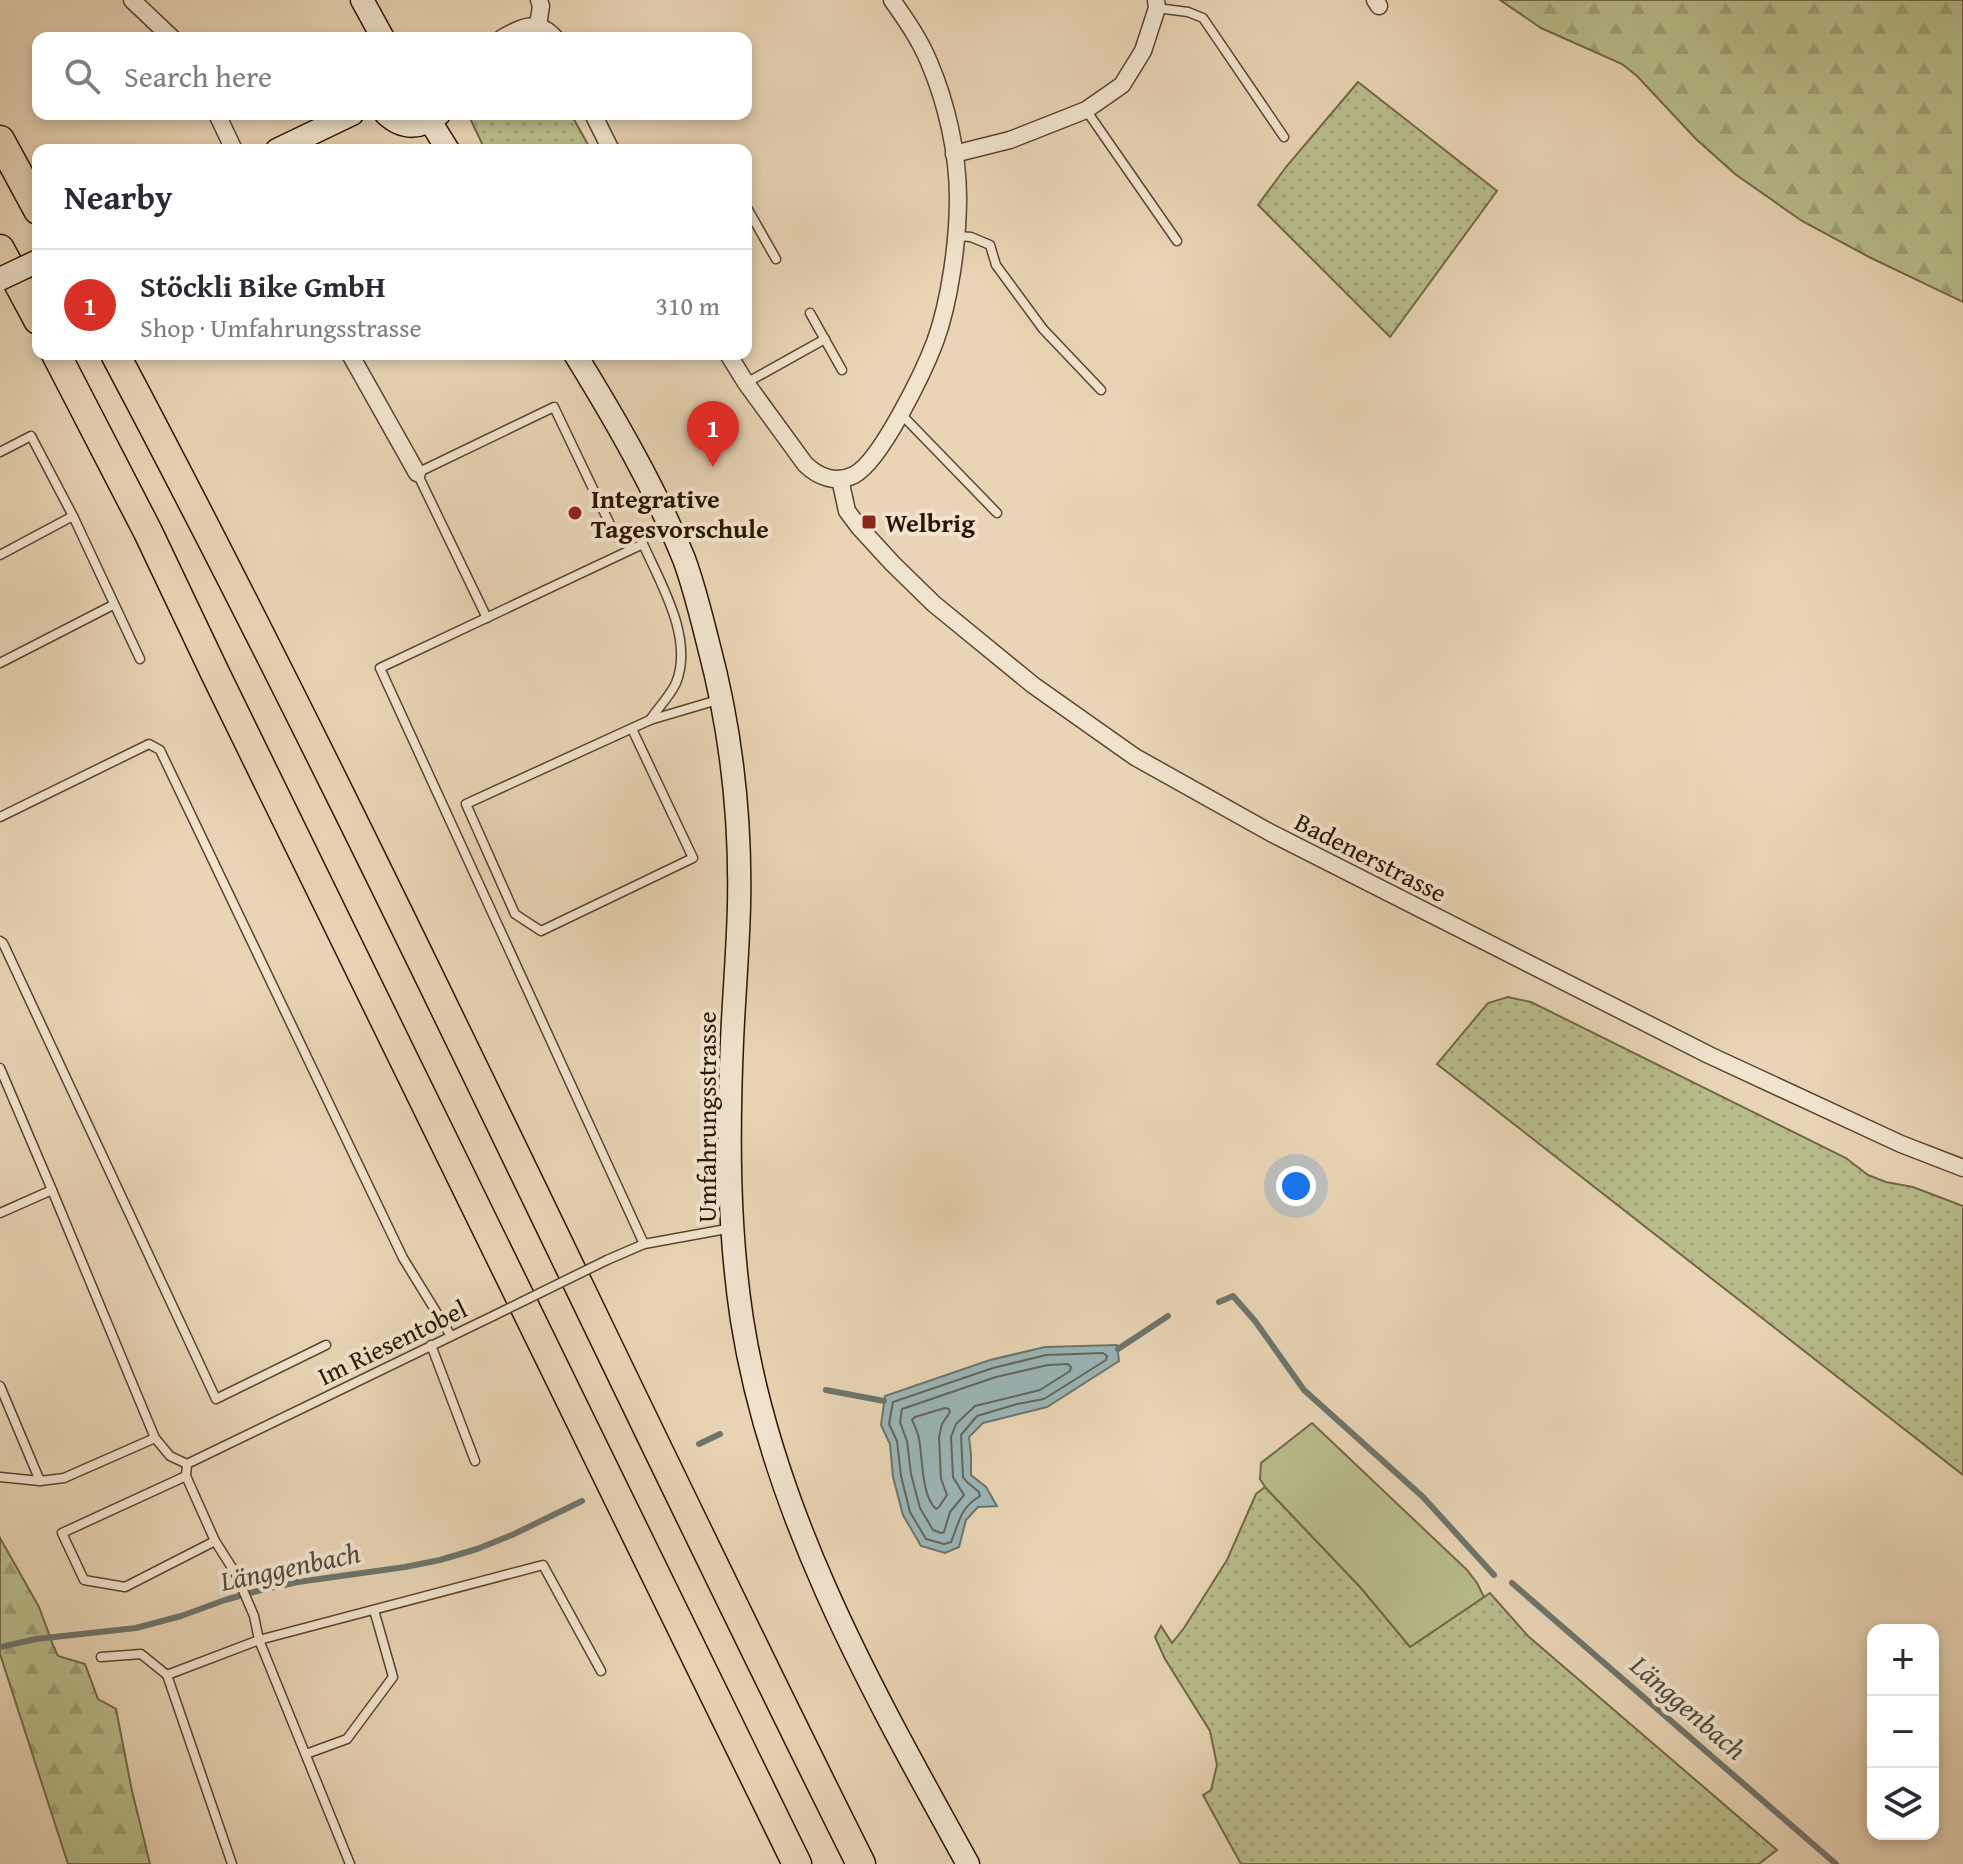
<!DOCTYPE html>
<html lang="en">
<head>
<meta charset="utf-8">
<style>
	:root { --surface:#fff; --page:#f7f7f7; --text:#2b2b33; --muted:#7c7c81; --line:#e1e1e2; --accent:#d93025 }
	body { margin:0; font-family:"Gentium Book Plus",serif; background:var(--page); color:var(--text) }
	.controls { position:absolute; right:24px; bottom:24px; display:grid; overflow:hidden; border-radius:16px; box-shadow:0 4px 12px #0003 }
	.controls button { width:72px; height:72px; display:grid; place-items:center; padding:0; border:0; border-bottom:2px solid var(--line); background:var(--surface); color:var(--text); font:40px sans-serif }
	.you { position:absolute; left:1296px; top:1186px; width:28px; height:28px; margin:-20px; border:6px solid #fff; border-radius:50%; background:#1a73e8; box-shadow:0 0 0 12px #1a73e833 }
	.badge { display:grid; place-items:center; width:52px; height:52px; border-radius:50%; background:var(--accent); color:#fff; font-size:26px; font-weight:700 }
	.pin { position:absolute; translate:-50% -66px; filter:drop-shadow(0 2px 4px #0008) }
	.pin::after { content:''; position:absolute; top:42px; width:28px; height:24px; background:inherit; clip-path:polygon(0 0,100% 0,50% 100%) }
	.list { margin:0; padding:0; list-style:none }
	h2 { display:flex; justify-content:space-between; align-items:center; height:104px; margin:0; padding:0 32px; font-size:34px }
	h2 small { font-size:26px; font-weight:400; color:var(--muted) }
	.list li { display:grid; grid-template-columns:52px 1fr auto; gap:24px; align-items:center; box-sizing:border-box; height:112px; padding:0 32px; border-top:2px solid var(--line) }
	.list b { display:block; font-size:30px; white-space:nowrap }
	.list p { margin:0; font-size:26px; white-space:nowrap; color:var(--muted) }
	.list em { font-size:26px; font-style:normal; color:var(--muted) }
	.icon { flex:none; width:44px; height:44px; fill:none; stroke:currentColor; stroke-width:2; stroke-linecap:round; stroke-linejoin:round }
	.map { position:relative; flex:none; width:1963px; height:1864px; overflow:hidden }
	.search { position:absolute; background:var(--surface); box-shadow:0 4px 12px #0003; left:32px; top:32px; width:720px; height:88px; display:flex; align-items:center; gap:20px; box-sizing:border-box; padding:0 28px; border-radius:16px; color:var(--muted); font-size:30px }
	.panel { position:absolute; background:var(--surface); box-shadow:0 4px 12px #0003; left:32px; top:144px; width:720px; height:216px; border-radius:16px }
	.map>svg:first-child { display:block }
	.grass { fill:url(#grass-dots); stroke:#736846; stroke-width:2 }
	.forest { fill:url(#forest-firs); stroke:#736846; stroke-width:2 }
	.garden { fill:#b9bd8c; stroke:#736846; stroke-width:2 }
	.water { fill:#9ab6b7; stroke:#6e756e; stroke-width:2 }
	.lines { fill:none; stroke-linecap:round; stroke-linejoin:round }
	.shore { stroke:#64655c; stroke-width:2 }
	.stream { stroke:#6e756e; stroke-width:6 }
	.lane-casing { stroke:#5c442e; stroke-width:11 }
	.street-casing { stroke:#5c442e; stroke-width:19 }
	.secondary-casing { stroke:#2d1401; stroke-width:25 }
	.highway-casing { stroke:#2d1401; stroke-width:31 }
	.lane { stroke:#f1e4cf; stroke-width:8 }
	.street { stroke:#f1e4cf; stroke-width:16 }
	.secondary { stroke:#f1e4cf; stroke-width:22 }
	.highway { stroke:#e9d5b5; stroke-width:28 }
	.lane-bridge-casing { stroke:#5c442e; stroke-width:11; stroke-linecap:butt }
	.secondary-bridge-casing { stroke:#2d1401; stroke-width:25; stroke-linecap:butt }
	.lane-bridge { stroke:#f1e4cf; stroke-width:8 }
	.secondary-bridge { stroke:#f1e4cf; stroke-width:22 }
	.poi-dot { fill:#8f2418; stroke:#f1e4cf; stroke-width:3 }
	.labels { text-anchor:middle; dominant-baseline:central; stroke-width:8; stroke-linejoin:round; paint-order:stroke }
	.poi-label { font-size:26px; font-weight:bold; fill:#2d1401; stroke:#f1e4cf; text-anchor:start }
	.street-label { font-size:26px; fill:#2d1401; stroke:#f1e4cf }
	.water-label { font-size:28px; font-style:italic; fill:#534d41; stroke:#f1e4cf }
</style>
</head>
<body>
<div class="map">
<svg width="1963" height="1864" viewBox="0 0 1963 1864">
	<defs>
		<pattern id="grass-dots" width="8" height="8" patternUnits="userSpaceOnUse" patternTransform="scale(2)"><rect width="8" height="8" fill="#b9bd8c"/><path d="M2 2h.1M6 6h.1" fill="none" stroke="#9fa277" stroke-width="1.8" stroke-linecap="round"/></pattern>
		<pattern id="forest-firs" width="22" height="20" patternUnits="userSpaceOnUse" patternTransform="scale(2)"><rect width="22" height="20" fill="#b9bd8c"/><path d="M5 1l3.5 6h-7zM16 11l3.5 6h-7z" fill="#9fa277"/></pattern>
	</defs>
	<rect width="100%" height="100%" fill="#e9d5b5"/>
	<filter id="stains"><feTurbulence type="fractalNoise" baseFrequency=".0025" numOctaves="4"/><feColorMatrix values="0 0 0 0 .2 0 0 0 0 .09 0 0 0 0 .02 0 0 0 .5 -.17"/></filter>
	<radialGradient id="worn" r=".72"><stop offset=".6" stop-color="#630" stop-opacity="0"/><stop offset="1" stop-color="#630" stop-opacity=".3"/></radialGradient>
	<!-- grass -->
	<g class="grass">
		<polygon points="1358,82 1497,191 1390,337 1258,205 1286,167"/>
		<polygon points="468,114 571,114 591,150 485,150"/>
		<polygon points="1508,997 1531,1002 1846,1158 1868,1175 1886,1182 1913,1187 1963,1206 1963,1475 1437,1064 1488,1003"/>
		<polygon points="1265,1487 1361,1588 1410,1647 1490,1593 1528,1636 1777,1850 1759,1864 1241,1864 1203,1795 1211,1790 1217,1765 1210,1731 1165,1659 1155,1637 1161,1626 1172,1643 1184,1628 1227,1560 1256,1494"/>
	</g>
	<!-- forest -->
	<g class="forest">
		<polygon points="1500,0 1963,0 1963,302 1869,257 1802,221 1735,174 1696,139 1637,76 1622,64 1541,28"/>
		<polygon points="0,1538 39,1607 53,1645 58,1656 85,1664 98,1699 116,1709 132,1791 150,1864 68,1864 0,1654"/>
	</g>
	<!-- garden -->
	<polygon class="garden" points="1312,1423 1467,1570 1477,1583 1484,1597 1410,1647 1361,1588 1265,1487 1260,1479 1261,1463"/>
	<!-- water -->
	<polygon class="water" points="1117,1345 1119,1361 1047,1407 983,1423 969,1437 971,1454 971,1475 986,1487 997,1506 978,1507 966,1520 959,1547 945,1553 921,1546 903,1515 893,1477 890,1444 881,1425 885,1396 990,1360 1045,1347"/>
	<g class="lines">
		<!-- shore -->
		<g class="shore">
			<path d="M1103,1353L1107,1356L1106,1360L1044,1399L1017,1404L977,1416L961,1435L963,1477L967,1482L979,1492L980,1496C959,1509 960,1521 951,1542L944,1544L926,1539L910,1512L901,1476L897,1441L889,1424L893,1402L993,1368L1046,1355Z"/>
			<polygon points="1068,1364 1071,1367 1070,1371 1040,1390 975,1406 956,1424 951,1437 953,1477 964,1495 950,1512 944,1532 941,1533 933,1530 920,1508 911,1474 907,1441 900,1422 902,1409 996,1377 1048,1365"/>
			<path d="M945,1408L949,1409L950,1412L942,1424L939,1437L941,1479L947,1495L939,1507L936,1509C921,1495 923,1459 919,1439C918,1432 915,1426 912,1420L915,1417Z"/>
		</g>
		<!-- stream -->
		<g class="stream">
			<polyline points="1219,1302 1233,1296 1255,1321 1304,1390 1423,1497 1494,1575"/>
			<polyline points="1118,1349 1168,1316"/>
			<polyline points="826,1390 884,1401"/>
			<polyline points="699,1444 720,1434"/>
			<polyline points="1512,1583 1836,1864"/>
			<polyline points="0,1647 36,1639 136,1628 181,1616 225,1600 261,1590 298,1582 405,1567 440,1560 477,1549 512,1535 582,1501"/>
		</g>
		<defs>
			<g id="lane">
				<polyline points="1157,8 1188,12 1203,18 1284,137"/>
				<polyline points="1086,110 1177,241"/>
				<polyline points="746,206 776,259"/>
				<polyline points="957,236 971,237 990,245 996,265 1043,329 1101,390"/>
				<polyline points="810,313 842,370"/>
				<polyline points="746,383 825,339"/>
				<polyline points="901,414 997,513"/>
				<polyline points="0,452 31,436 73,516 140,659"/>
				<polyline points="0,555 73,516"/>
				<polyline points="487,618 417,473 554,407 616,537"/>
				<polyline points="0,663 113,605"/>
				<polyline points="632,729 693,858 541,931 515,914 466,804 650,720 721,699"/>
				<polyline points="0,817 149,744 160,750 403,1258 451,1336"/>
				<polyline points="0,941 3,943 216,1399 326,1345"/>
				<polyline points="0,1068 52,1190 155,1438 170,1456 187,1464"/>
				<polyline points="0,1213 52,1190"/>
				<path d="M644,1244L380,668L643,544C661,584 694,639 676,683C670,696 658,708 650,720"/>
				<polyline points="607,1260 644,1244 732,1228"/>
				<polyline points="431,1345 475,1461"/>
				<polyline points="0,1386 40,1481"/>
				<polyline points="186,1476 62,1533 84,1580 125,1587 215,1541"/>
				<polyline points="0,1477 40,1481 64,1478 155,1438"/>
				<polyline points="101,1657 141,1654 167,1675"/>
				<polyline points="306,1754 347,1739 393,1677 374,1610"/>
				<polyline points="232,1864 167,1675 259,1640 543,1565 601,1671"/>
				<polyline points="350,1864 259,1640 254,1616 236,1574 215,1541 186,1476 187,1464 493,1316"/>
			</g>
			<g id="street">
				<polyline points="132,0 172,38"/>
				<polyline points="1375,0 1379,6"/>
				<path d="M502,38C522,27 538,18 555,38"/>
				<polyline points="536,38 541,6 539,0"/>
				<polyline points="217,114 234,150"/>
				<polyline points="593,114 611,150"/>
				<polyline points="954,154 1010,140 1071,116 1086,110 1122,85 1143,51 1157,8 1156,0"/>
				<polyline points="350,354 417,473"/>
				<path d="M728,354L746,383L805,464C818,477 836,484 854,475C881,461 924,371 935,342C950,301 958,241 958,198C958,154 947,104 929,62C920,40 906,20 892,0"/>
				<polyline points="840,479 847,511 859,527 893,564 934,604 1033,685 1135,757 1271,833 1709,1055 1901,1144 1963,1168"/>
			</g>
			<g id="secondary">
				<polyline points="362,0 383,38"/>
				<path d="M386,114C403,130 422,129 439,114"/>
				<polyline points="430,121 448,150"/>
				<polyline points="277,150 352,114"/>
				<path d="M575,354C615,419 655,488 684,559C694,586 701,615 708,643C731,729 741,816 739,905C738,950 734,995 732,1041C728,1134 728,1228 742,1320C773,1517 873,1692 968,1864"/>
			</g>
			<g id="highway">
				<polyline points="0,140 38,210"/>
				<polyline points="0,249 38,320"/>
				<polyline points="56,354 148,532 215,673 797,1864"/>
				<path d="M115,354C378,850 610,1362 861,1864"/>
			</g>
		</defs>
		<!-- lane casing -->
		<use href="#lane" class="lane-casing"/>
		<!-- street casing -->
		<use href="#street" class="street-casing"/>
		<!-- secondary casing -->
		<use href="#secondary" class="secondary-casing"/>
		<!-- highway casing -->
		<use href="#highway" class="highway-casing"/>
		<!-- lane -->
		<use href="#lane" class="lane"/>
		<!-- street -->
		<use href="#street" class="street"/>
		<!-- secondary -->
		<use href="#secondary" class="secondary"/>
		<!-- highway -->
		<use href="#highway" class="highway"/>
		<defs>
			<polyline id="lane-bridge" points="493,1316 607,1260"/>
			<polyline id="secondary-bridge" points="0,279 38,261"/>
		</defs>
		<!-- lane-bridge casing -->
		<use href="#lane-bridge" class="lane-bridge-casing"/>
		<!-- secondary-bridge casing -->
		<use href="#secondary-bridge" class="secondary-bridge-casing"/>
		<!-- lane-bridge -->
		<use href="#lane-bridge" class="lane-bridge"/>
		<!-- secondary-bridge -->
		<use href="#secondary-bridge" class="secondary-bridge"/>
	</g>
	<!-- markers -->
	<g class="poi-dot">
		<circle cx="575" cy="513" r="8"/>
		<rect x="861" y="514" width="16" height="16" rx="4"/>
	</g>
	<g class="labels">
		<!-- poi labels -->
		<g class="poi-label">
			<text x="591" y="498">Integrative<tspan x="591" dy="30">Tagesvorschule</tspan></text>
			<text x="885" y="522">Welbrig</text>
		</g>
		<!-- street labels -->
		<g class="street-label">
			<text transform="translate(1371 857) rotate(27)">Badenerstrasse</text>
			<text transform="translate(706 1117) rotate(-90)">Umfahrungsstrasse</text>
			<text transform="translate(392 1342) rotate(-26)">Im Riesentobel</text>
		</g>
		<!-- water labels -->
		<g class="water-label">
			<text transform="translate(290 1566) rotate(-12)">Länggenbach</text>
			<text transform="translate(1689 1707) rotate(41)">Länggenbach</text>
		</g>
	</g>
	<rect width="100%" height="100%" filter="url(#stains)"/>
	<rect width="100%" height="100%" fill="url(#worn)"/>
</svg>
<div class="controls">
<button>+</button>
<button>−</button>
<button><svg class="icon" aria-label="layers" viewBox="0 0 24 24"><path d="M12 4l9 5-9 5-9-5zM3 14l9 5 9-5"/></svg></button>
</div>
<div class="you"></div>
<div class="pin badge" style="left:713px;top:467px">1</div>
<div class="search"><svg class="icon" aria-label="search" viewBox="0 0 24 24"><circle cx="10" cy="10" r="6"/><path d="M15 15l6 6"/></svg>Search here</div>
<section class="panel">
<h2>Nearby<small></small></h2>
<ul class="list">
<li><span class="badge">1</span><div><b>Stöckli Bike GmbH</b><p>Shop · Umfahrungsstrasse</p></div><em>310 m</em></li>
</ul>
</section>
</div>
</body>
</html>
